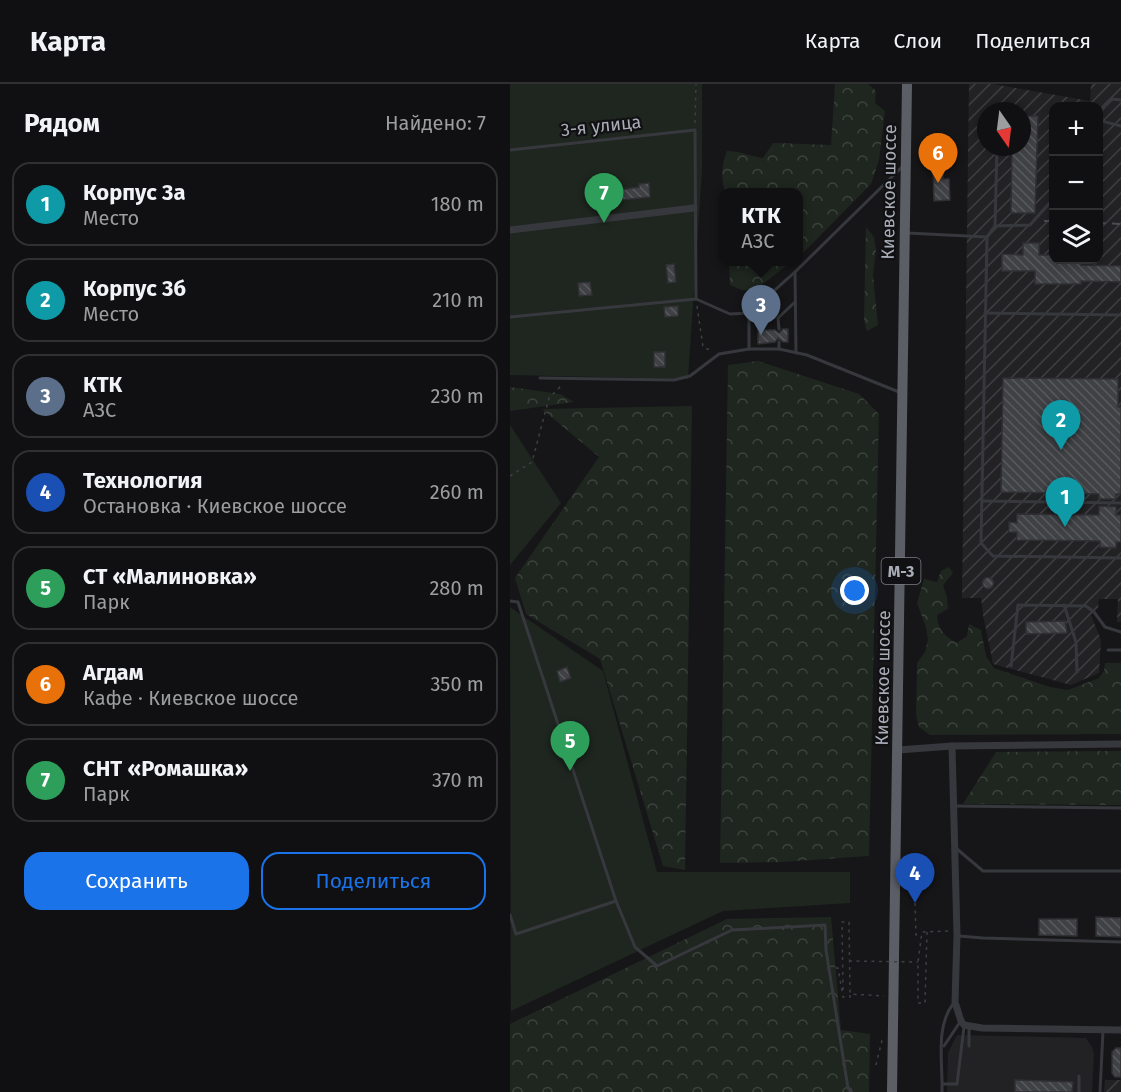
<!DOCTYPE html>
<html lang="ru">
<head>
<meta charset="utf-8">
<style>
	:root { --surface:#101012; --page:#19191b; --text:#f1f3f6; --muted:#9c9d9f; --line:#303032; --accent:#1a73e8 }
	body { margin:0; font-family:"Fira Sans",sans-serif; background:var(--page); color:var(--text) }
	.controls { position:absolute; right:18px; top:18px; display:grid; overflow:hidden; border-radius:12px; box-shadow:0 3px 9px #0003 }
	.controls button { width:54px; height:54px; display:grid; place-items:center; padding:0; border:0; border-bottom:2px solid var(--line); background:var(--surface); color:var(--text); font:30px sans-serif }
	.compass { position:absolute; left:467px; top:18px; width:54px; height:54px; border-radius:50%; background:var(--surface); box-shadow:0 3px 9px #0003; rotate:166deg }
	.you { position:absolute; left:345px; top:507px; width:21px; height:21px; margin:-15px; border:4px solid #fff; border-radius:50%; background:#1a73e8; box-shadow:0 0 0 9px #1a73e833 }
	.badge { display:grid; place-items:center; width:39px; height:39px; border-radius:50%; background:var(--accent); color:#fff; font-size:20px; font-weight:700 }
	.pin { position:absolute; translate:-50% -50px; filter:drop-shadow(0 2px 3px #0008) }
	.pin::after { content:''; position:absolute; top:32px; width:21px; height:18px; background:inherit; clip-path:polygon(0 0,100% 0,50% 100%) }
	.popup { position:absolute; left:209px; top:104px; width:84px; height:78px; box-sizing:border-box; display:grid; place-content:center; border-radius:12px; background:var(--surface); filter:drop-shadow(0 2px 4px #0005); font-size:20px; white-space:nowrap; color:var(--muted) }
	.popup b { font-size:22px; color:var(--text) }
	.popup::after { content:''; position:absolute; left:50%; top:100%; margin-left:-12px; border:12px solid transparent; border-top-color:var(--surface) }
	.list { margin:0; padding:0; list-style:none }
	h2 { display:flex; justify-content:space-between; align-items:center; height:78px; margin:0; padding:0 24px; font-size:26px }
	h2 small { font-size:20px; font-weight:400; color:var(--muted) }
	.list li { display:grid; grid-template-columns:39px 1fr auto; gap:18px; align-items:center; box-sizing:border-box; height:84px; margin:0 12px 12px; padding:0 12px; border:2px solid var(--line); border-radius:18px }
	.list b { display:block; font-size:22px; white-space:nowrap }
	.list p { margin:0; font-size:20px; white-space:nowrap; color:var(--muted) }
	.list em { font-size:20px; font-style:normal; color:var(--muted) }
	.actions { display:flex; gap:12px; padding:18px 24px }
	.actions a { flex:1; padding:14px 0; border:2px solid var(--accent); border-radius:18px; text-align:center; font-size:21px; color:var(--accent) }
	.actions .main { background:var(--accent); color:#fff }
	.icon { flex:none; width:33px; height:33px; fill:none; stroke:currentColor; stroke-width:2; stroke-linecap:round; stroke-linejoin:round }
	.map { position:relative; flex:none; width:611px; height:1008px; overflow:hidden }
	header { display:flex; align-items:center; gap:36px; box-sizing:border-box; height:84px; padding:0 30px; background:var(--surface); border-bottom:2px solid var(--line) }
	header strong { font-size:28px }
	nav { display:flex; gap:33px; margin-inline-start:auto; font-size:21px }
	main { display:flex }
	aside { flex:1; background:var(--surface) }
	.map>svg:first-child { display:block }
	.built { fill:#222225 }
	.industrial { fill:url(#industrial-furrows); fill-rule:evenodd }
	.green { fill:#1e261f }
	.forest { fill:url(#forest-crowns) }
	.building { fill:url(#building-back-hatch); stroke:#303034; stroke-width:1.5 }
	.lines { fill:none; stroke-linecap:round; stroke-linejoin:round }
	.path { stroke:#3d3f44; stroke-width:1.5; stroke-dasharray:3 4.5; stroke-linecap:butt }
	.service { stroke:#37383d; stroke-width:3 }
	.minor { stroke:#37383d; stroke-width:7 }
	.trunk { stroke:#5b5e65; stroke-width:10 }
	.rail { stroke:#4a4c52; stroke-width:2; stroke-dasharray:8 6; stroke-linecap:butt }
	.path-bridge { stroke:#3d3f44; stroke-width:1.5; stroke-dasharray:3 4.5; stroke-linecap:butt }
	.labels { text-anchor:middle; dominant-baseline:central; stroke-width:4.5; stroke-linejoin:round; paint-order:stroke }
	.shield { fill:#111113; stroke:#7b7e86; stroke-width:1.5 }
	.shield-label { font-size:16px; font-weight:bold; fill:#a8adb8 }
	.street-label { font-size:18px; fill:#a8adb8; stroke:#111113 }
</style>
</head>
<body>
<header>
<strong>Карта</strong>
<nav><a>Карта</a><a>Слои</a><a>Поделиться</a></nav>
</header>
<main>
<aside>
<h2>Рядом<small>Найдено: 7</small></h2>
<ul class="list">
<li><span class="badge" style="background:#0f9aa8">1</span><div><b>Корпус 3a</b><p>Место</p></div><em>180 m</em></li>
<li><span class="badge" style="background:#0f9aa8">2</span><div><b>Корпус 3б</b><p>Место</p></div><em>210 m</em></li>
<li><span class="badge" style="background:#5c6f8a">3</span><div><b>КТК</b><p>АЗС</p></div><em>230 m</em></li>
<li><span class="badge" style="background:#1a4fb4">4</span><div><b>Технология</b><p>Остановка · Киевское шоссе</p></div><em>260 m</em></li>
<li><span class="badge" style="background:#2e9e5b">5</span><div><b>СТ «Малиновка»</b><p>Парк</p></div><em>280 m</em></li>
<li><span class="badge" style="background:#e8710a">6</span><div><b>Агдам</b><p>Кафе · Киевское шоссе</p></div><em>350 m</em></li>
<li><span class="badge" style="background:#2e9e5b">7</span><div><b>СНТ «Ромашка»</b><p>Парк</p></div><em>370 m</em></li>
</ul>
<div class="actions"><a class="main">Сохранить</a><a>Поделиться</a></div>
</aside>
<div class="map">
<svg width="611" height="1008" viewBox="0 0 611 1008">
	<defs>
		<pattern id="industrial-furrows" width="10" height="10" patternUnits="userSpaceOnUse" patternTransform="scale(1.5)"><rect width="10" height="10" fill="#222225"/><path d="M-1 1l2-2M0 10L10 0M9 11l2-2" fill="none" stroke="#3f3f43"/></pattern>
		<pattern id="forest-crowns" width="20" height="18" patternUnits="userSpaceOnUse" patternTransform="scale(1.5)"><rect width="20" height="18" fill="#1e261f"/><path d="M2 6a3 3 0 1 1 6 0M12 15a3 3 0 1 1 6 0" fill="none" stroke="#3c433d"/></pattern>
		<pattern id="building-back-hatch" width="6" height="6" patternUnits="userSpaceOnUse" patternTransform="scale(1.5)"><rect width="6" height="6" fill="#404145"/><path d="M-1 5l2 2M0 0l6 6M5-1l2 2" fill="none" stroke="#595a5e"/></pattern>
	</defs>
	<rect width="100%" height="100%" fill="#161618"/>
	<!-- built -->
	<polygon class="built" points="447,951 576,954 582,963 584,971 582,1008 437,1008 438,969"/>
	<!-- industrial -->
	<g class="industrial">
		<path d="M459,0H483L580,17L581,0H611V538H607L608,515H589L588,524L581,531L591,556L589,589L561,601L483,580L473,531L471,514H452ZM544,22H588V176H544ZM476,27H512V63H476Z"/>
		<polygon points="595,996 611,996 611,1008 594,1008"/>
	</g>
	<!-- green -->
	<g class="green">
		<polygon points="0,0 192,0 192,87 178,295 0,291"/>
		<polygon points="0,341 51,419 0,481"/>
		<polygon points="0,523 93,587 147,788 340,788 340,819 213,827 1,927"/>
	</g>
	<!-- forest -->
	<g class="forest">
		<path d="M325,0H358L366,7L365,19L375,27L369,76L361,100L298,164L289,172L288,109L215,108C211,93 211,83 217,67C230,67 240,72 253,74L263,59L321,61Z"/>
		<polygon points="356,143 364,153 366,166 363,191 368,241 357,247 354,237"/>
		<polygon points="219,178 281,178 245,206 232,206 220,201"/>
		<polygon points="248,277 349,310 369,330 359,772 272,778 210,779 218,281"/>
		<polygon points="0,303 50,310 64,318 0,327"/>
		<polygon points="182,322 175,786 153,782 90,575 16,530 5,494 89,373 32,325"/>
		<path d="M439,483L443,489L433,501L437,513L438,525L427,531C428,546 434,552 447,559L457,552L459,540L471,546L476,572L484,584L540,603L558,606L589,594L594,587L595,579H611V650L420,651L409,643L406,631L407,579L415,568L418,556L416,543L407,519L414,495L427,498L431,487Z"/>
		<polygon points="611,667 611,721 453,720 486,668"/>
		<polygon points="321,833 331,946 360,950 359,1008 0,1008 0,940 217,835"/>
	</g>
	<!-- building -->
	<g class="building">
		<polygon points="512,32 528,32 525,129 501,129 502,63 512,63"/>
		<polygon points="423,87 433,87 433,95 439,95 440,116 424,117"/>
		<polygon points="139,99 140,113 111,116 109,106 129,103 129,100"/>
		<polygon points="513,159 529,159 529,171 543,171 543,176 571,176 571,181 611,182 611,198 571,197 571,200 525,200 525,187 492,187 492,170 513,171"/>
		<polygon points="164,180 166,198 158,199 156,181"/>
		<polygon points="80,198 82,211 69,212 68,199"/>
		<polygon points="168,222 168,232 155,233 154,223"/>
		<polygon points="273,245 278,245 278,258 273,258 268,254 265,258 248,260 248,246 265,246 269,249"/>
		<rect x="144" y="268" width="11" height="15"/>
		<polygon points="493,294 608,295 608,323 611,323 611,410 606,410 606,415 589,415 589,410 491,408"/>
		<polygon points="589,422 606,423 606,431 611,431 611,458 606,458 606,464 590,463 590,457 507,456 507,448 499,448 499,438 507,439 507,430 589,431"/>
		<circle cx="478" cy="499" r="5.5"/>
		<polygon points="555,537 557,549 516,550 516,538"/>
		<polygon points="57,583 61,594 50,598 47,587"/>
		<polygon points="586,833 611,834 611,853 586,852"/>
		<polygon points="529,835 567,835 567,852 529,851"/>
		<polygon points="606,964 611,964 611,993 605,993 602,989 602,968"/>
		<polygon points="505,996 563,998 562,1008 505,1008"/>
	</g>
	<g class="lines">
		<!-- path -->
		<g class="path">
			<polyline points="185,39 186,0"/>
			<polyline points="187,222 193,263 202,267"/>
			<polyline points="0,392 22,378 39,314 53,300"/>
			<polyline points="405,819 406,851 411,851"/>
			<polyline points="417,848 415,919 408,919 408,878 412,848 440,847"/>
			<polyline points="326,884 328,884 333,913 340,913 340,910 374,912"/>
			<polyline points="333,906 332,838 339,838 340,909"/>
			<polyline points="366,981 373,952"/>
		</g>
		<!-- service -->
		<g class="service">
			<polyline points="588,30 602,15 611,16"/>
			<polyline points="588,36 611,42"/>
			<polyline points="0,66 185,46 186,215"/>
			<polyline points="485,142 520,141 543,115 544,110"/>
			<polyline points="397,149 477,153 471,459 483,472 611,474"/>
			<polyline points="477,153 485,142 487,63"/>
			<polyline points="285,188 239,229 239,265 269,265 297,271 389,308"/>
			<polyline points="475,229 611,231"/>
			<polyline points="0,233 186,215 220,230 239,229"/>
			<polyline points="269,245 268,234 285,218"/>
			<polyline points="269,258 269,265"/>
			<polyline points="286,269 285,188 393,82"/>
			<polyline points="30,294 164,296 180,292 209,270 239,265"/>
			<polyline points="472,417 611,419"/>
			<polyline points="0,517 8,518 106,817 125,863 147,882 222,846 315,841 316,866 338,1004 341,1008"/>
			<polyline points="554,521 566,558 567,588"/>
			<polyline points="598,566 611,566"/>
			<polyline points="501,582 508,521 576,522 584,528 595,543 611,548"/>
			<polyline points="445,722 611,724"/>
			<polyline points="447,765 473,787 611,787"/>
			<polyline points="0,831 6,850 106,817"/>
			<polyline points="449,852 473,854 611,858"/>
			<polyline points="434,962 450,938"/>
			<polyline points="459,962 459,943"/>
			<polyline points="569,992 569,1008"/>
			<polyline points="433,1000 447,1000 454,943"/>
			<path d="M432,1008C433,980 425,943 443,920"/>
			<polyline points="590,1008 593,947"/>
		</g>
		<!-- minor -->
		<g class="minor">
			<polyline points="0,146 184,124"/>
			<polyline points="442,662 447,851 445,918 451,937 454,941 472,944 611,946"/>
			<polyline points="388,666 442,662 611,660"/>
		</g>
		<!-- trunk -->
		<polyline class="trunk" points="382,1008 397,0"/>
		<!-- rail -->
		<g class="rail">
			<polyline points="534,137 544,137"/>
			<polyline points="588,139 611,140"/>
		</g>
		<!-- path-bridge -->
		<polyline class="path-bridge" points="339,877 408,878"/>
	</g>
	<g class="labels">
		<!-- shield labels -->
		<rect class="shield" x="371.5" y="474" width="39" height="26" rx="4.5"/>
		<g class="shield-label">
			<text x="391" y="487">М-3</text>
		</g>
		<!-- street labels -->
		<g class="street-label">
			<text transform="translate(91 42) rotate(-6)">3-я улица</text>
			<text transform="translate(379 108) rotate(-89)">Киевское шоссе</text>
			<text transform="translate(373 594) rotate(-89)">Киевское шоссе</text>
		</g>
	</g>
</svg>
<div class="controls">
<button>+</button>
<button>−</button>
<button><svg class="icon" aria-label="layers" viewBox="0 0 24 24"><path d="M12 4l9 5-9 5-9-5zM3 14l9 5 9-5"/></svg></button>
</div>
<svg class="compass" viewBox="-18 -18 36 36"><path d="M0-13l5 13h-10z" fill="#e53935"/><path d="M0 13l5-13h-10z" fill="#9c9d9f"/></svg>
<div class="you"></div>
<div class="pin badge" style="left:555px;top:443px;background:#0f9aa8">1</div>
<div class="pin badge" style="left:551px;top:366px;background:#0f9aa8">2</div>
<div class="pin badge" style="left:251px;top:251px;background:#5c6f8a">3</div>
<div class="popup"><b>КТК</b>АЗС</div>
<div class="pin badge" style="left:405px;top:819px;background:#1a4fb4">4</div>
<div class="pin badge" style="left:60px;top:687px;background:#2e9e5b">5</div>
<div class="pin badge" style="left:428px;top:99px;background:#e8710a">6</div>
<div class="pin badge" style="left:94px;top:139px;background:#2e9e5b">7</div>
</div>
</main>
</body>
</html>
